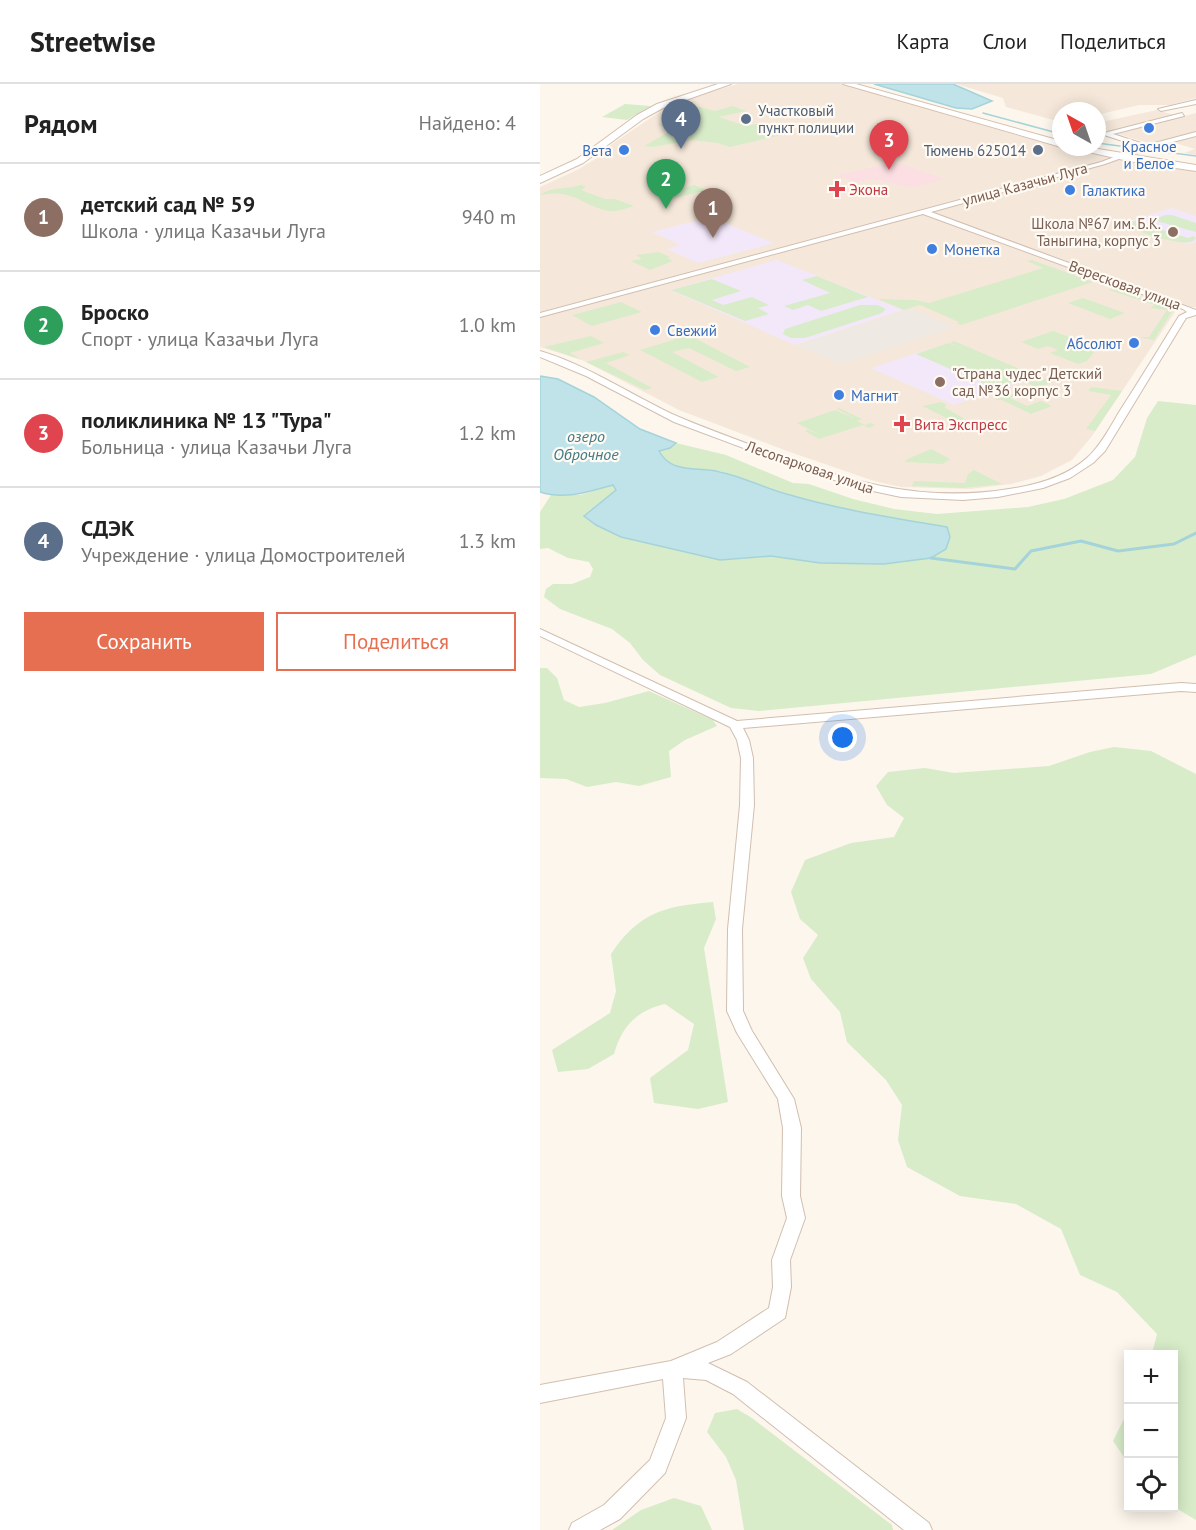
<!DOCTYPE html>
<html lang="ru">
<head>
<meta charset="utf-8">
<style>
	:root { --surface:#fff; --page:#f6f6f6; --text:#222; --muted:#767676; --line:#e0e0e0; --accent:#e76f51 }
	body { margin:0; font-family:"PT Sans",sans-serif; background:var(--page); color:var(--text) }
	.controls { position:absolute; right:18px; bottom:18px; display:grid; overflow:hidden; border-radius:0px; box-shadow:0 3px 15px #0003 }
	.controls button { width:54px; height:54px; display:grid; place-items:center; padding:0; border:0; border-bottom:2px solid var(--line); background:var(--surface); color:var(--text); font:30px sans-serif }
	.compass { position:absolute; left:512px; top:18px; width:54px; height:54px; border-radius:50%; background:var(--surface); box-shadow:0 3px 15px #0003; rotate:320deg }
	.you { position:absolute; left:303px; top:654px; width:21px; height:21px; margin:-15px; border:4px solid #fff; border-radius:50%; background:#1a73e8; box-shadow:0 0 0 9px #1a73e833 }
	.badge { display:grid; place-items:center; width:39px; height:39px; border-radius:50%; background:var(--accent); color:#fff; font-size:20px; font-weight:700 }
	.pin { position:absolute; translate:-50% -50px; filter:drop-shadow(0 2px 3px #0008) }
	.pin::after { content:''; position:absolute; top:32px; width:21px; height:18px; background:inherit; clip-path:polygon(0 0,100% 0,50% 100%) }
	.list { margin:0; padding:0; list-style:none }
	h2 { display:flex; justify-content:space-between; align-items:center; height:78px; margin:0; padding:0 24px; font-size:26px }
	h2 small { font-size:20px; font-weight:400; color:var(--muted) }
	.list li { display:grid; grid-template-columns:39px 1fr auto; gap:18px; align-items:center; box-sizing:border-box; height:108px; padding:0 24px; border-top:2px solid var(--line) }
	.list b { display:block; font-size:22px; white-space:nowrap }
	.list p { margin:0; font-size:20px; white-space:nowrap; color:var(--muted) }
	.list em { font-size:20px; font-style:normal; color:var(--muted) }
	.actions { display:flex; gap:12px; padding:18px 24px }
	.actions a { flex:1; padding:14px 0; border:2px solid var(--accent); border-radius:0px; text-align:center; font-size:21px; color:var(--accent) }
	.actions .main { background:var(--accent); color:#fff }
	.icon { flex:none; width:33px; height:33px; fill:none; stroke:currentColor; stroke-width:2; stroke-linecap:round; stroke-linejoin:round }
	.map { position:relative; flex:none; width:656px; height:1446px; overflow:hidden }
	header { display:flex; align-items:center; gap:36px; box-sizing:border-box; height:84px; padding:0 30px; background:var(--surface); border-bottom:2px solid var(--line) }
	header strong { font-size:28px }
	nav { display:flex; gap:33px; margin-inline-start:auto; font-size:21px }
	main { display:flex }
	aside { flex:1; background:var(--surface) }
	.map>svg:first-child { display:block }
	.residential { fill:#f5e8da }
	.industrial { fill:#efe9e4 }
	.education { fill:#f3e8fa }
	.medical { fill:#fbdfe3 }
	.green { fill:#d8ecc9 }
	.water { fill:#bfe3e8; stroke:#a5d3da; stroke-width:1.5 }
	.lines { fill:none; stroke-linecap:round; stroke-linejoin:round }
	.stream-far1 { stroke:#a5d3da; stroke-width:1.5 }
	.stream { stroke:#a5d3da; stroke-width:3 }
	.minor-casing { stroke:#d1beb0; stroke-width:2 }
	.secondary-casing { stroke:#d6c0b0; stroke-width:2 }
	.minor { fill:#fff; fill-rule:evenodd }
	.secondary { fill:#fff; fill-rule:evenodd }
	.service-dot { fill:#5c6f8a; stroke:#fffaf3; stroke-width:2 }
	.shop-dot { fill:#3f7fe0; stroke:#fffaf3; stroke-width:2 }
	.health-dot { fill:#e0444e; stroke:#fffaf3; stroke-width:2 }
	.education-dot { fill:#8d6e63; stroke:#fffaf3; stroke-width:2 }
	.labels { text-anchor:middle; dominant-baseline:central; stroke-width:4.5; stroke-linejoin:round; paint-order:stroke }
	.far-service-label { font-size:15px; fill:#4e5e75; stroke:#fffaf3; text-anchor:start }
	.far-shop-label { font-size:15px; fill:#366cbe; stroke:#fffaf3; text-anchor:start }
	.far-street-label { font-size:15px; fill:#7a5c4d; stroke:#fffaf3 }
	.far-health-label { font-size:15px; fill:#be3a42; stroke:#fffaf3; text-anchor:start }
	.far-education-label { font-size:15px; fill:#785e54; stroke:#fffaf3; text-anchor:end }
	.far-water-label { font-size:16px; font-style:italic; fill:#437c86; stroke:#fffaf3 }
</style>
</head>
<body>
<header>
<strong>Streetwise</strong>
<nav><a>Карта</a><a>Слои</a><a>Поделиться</a></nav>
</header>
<main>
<aside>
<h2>Рядом<small>Найдено: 4</small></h2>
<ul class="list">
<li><span class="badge" style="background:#8d6e63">1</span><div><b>детский сад № 59</b><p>Школа · улица Казачьи Луга</p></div><em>940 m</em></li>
<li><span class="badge" style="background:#2e9e5b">2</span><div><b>Броско</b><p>Спорт · улица Казачьи Луга</p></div><em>1.0 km</em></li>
<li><span class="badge" style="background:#e0444e">3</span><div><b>поликлиника № 13 &quot;Тура&quot;</b><p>Больница · улица Казачьи Луга</p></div><em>1.2 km</em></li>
<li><span class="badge" style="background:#5c6f8a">4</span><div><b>СДЭК</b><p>Учреждение · улица Домостроителей</p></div><em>1.3 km</em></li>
</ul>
<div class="actions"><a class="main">Сохранить</a><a>Поделиться</a></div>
</aside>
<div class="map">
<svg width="656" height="1446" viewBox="0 0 656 1446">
	<rect width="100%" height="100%" fill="#fdf6ec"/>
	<!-- residential -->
	<g class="residential">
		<polygon points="198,0 301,0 500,58 595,77 656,85 656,223 637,225 552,352 532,376 501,392 471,400 430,405 361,403 334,397 247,367 139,326 42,276 0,263 0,103 39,85 60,72 72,60 127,23 154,12"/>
		<polygon points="416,0 656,0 656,14 630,21 599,21 557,31 557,27 521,27 521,38 466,23 463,14"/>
		<polygon points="617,26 641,33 656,29 656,71 644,69 655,65 625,56 612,60 557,44 557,39"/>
	</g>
	<!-- industrial -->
	<polygon class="industrial" points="370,225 415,243 300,280 256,261"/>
	<!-- education -->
	<g class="education">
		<polygon points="632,124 656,132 656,158 647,160 582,139"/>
		<polygon points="172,133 190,141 234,159 158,179 127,165 141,161 112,148"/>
		<polygon points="237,176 363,226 255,261 130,206"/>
		<polygon points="408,259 469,284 467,286 475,294 483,297 414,321 331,284"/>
	</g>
	<!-- medical -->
	<polygon class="medical" points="356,78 405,95 371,104 334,95 317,98 295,92"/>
	<!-- green -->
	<g class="green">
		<polygon points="85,20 111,22 87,36 62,33"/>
		<polygon points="156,22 175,27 193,22 206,27 179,33 206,42 217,40 246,50 190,63 177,59 152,56 113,63 104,62 134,45 118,41"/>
		<path d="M41,101L46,103L41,106L65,115H75L94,122C87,124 77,128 70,127C41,122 35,104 0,111C9,103 28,105 41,101Z"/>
		<polygon points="136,101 143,104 154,101 167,106 131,115 115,108 120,107 117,106"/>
		<polygon points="625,131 632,131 656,139 656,148 613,136"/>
		<path d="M596,137L648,154L653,152L656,154C650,168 594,145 578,140Z"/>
		<polygon points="119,168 130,173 127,174 133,177 110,186 91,177 102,175 96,171"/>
		<polygon points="492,176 553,198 421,241 417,239 419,238 380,221 364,226 338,215 375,216 389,219 503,184 487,177"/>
		<polygon points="277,192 328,213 281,227 268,221 253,226 244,222 290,209 262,196"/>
		<polygon points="172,195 201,207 172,216 183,221 212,213 229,221 218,224 229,230 205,237 131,206"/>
		<polygon points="574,204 633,226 614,256 597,253 609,253 627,226 610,224 615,221 569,206"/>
		<polygon points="543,214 585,229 570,235 528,219"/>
		<polygon points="81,218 102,228 52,242 32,231"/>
		<polygon points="320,221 338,221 346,225 342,229 265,254 251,254 243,250 245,245"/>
		<polygon points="513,247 550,261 544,264 554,268 547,277 538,280 510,269 518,266 508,262 498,265 481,258"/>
		<polygon points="149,251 210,283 196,287 149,264 132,268 179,293 162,298 100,266"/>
		<polygon points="51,252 64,259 30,269 42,276 4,263"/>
		<polygon points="414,257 496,292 489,295 496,298 514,292 522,295 470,314 487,322 501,317 512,322 491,330 462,316 454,316 493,302 477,293 468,285 474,294 480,296 456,305 376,270 408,259 423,265 410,259"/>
		<polygon points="83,268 90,271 66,279 112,304 105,306 46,278"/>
		<polygon points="551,303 582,307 555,347 546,345 571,311 548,307"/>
		<path d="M618,317L656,321V571L611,590L219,627L191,624L120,591L103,576L90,559L72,545L20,525L4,513L6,505L13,500H32L50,493L53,485L49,478L28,474L8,464L0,465V428L11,411H40L73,401L77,405L44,431L81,453L180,476L231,472L280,479L344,480L391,474L407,443C354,434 301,426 249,411C226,405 204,393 180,387C157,382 132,391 119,367L130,364L136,359L186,371L253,399L269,400L313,415L354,425L397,430L488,423L524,415L573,396L595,373L607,334Z"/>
		<polygon points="401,318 407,321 404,323 428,337 419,340 382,322"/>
		<polygon points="299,324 322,335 317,337 325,341 331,339 335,341 329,344 323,341 279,355 265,347 268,346 280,351 257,339 295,326 316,335 297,325"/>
		<polygon points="391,365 410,375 403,380 365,378 367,375"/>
		<polygon points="434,386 462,400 422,404 372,402 374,397 425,399 428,390"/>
		<polygon points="0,584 7,584 17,594 24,616 39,623 65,619 109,607 173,636 177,642 145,656 129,667 131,693 99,702 76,698 47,703 26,695 0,694"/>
		<polygon points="574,663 611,667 656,690 656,1436 634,1423 634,1270 612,1270 617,1250 577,1208 540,1191 521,1145 476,1120 420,1112 367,1083 358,1056 362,1021 346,996 307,958 300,928 271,895 263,874 278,851 260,835 251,808 265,776 311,759 354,753 364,734 347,721 336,702 348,688 385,684 414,689 509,682 550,668"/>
		<path d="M173,818L176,835L164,864L188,1018L158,1025L114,1019L110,994L148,966L154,940L125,920C96,927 82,942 74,970L48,985L18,988L12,966L70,929L76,907L71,870C99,828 125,822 173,818Z"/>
		<polygon points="197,1325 212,1334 352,1441 353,1446 204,1446 196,1396 186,1373 167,1348 175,1329"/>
		<polygon points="588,1327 588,1379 573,1357"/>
		<polygon points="134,1414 161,1422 172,1446 72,1446 101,1426"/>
	</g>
	<!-- water -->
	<g class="water">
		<polygon points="334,0 413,0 452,17 432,25 416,24"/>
		<path d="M0,292L18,295L54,313L100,345L136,359L130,364L119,367C132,391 158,382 180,388C204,393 226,405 250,411C301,426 355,434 407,443L410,453L406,465L391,474L344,480L280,479L231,472L180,476L81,453L56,441L44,432L76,406L73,401C48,408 25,416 0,408Z"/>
	</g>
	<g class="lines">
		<!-- stream-far1 -->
		<g class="stream-far1">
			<polyline points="443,29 521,50"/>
			<polyline points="557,59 595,64"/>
			<polyline points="610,66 656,72"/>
		</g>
		<!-- stream -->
		<polyline class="stream" points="391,474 475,485 491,467 541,457 578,467 634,460 656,449"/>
		<defs>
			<g id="minor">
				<polygon points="656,16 656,20 621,27 618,25"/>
				<path d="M642,29L644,32L573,50L607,61L656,48V52L609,64L565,80L391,128L656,226V231L646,234L565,367L553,379L530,394L503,404L458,413L423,416L361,413L328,406L270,389L134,338L46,292L0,273V267C47,281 88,309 132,330C159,342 188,352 216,363C301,395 377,420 469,405C497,401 526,393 548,373C562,360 571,341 581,325C601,294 620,263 639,232L647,228L643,225L383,130L0,233V229L561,78L601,63L564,51V49Z"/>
				<polygon points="0,545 197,637 641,599 656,600 656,608 641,607 203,644 209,656 213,674 214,721 202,845 203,927 212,947 254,1015 261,1044 260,1112 265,1134 250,1176 251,1203 245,1234 191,1270 168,1279 207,1298 389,1439 392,1446 364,1446 193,1310 166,1296 143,1294 146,1334 125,1389 80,1435 60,1446 29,1446 32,1439 64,1421 110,1376 126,1334 123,1295 0,1319 0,1301 131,1277 177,1258 229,1224 233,1203 232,1176 247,1134 242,1112 243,1044 238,1015 197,949 187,927 188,845 200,721 201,674 197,656 190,643 0,552"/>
			</g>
			<g id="secondary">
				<polygon points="178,0 191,0 123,24 103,35 43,79 0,99 0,92 37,75 97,31 117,20"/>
				<polygon points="303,0 316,0 521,57 521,63"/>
				<polygon points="527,63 546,63 656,81 656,87 588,77"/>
			</g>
		</defs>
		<!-- minor casing -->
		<use href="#minor" class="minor-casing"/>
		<!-- secondary casing -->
		<use href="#secondary" class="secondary-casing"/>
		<!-- minor -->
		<use href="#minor" class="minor"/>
		<!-- secondary -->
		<use href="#secondary" class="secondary"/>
	</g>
	<!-- markers -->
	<g class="service-dot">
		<circle cx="206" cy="35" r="6"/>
		<circle cx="498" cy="66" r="6"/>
	</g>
	<g class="shop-dot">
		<circle cx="609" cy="44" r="6"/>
		<circle cx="84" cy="66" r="6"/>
		<circle cx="530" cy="106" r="6"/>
		<circle cx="392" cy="165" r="6"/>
		<circle cx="115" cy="246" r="6"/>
		<circle cx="594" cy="259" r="6"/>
		<circle cx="299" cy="311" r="6"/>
	</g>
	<g class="health-dot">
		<path d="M294 96h6v6h6v6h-6v6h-6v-6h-6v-6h6z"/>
		<path d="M359 331h6v6h6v6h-6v6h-6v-6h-6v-6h6z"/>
	</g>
	<g class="education-dot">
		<circle cx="633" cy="148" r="6"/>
		<circle cx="400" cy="298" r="6"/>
	</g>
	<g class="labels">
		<!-- far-service labels -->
		<g class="far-service-label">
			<text x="218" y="26">Участковый<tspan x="218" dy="17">пункт полиции</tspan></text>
			<text x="486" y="66" text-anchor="end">Тюмень 625014</text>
		</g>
		<!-- far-shop labels -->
		<g class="far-shop-label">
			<text x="609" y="62" text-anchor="middle">Красное<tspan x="609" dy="17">и Белое</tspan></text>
			<text x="72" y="66" text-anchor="end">Вета</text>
			<text x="542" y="106">Галактика</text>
			<text x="404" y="165">Монетка</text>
			<text x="127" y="246">Свежий</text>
			<text x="582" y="259" text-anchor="end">Абсолют</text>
			<text x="311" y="311">Магнит</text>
		</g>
		<!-- far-street labels -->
		<g class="far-street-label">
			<text transform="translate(485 100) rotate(-15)">улица Казачьи Луга</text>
			<text transform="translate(585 201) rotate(20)">Вересковая улица</text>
			<text transform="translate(270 383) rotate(19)">Лесопарковая улица</text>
		</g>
		<!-- far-health labels -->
		<g class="far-health-label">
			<text x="309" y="105">Экона</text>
			<text x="374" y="340">Вита Экспресс</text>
		</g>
		<!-- far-education labels -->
		<g class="far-education-label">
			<text x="621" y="139">Школа №67 им. Б.К.<tspan x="621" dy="17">Таныгина, корпус 3</tspan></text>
			<text x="412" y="289" text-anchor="start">"Страна чудес" Детский<tspan x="412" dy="17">сад №36 корпус 3</tspan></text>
		</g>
		<!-- far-water labels -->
		<g class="far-water-label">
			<text x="46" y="352">озеро<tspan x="46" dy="18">Оброчное</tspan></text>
		</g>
	</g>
</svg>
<div class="controls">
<button>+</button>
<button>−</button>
<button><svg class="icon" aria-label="locate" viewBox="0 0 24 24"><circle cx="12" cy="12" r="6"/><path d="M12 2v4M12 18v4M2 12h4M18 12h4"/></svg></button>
</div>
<svg class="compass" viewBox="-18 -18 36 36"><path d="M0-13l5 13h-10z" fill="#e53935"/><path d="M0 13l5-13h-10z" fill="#767676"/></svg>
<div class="you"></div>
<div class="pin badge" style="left:173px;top:154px;background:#8d6e63">1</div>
<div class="pin badge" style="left:126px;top:125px;background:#2e9e5b">2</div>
<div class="pin badge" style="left:349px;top:86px;background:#e0444e">3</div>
<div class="pin badge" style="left:141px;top:65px;background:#5c6f8a">4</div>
</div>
</main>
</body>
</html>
